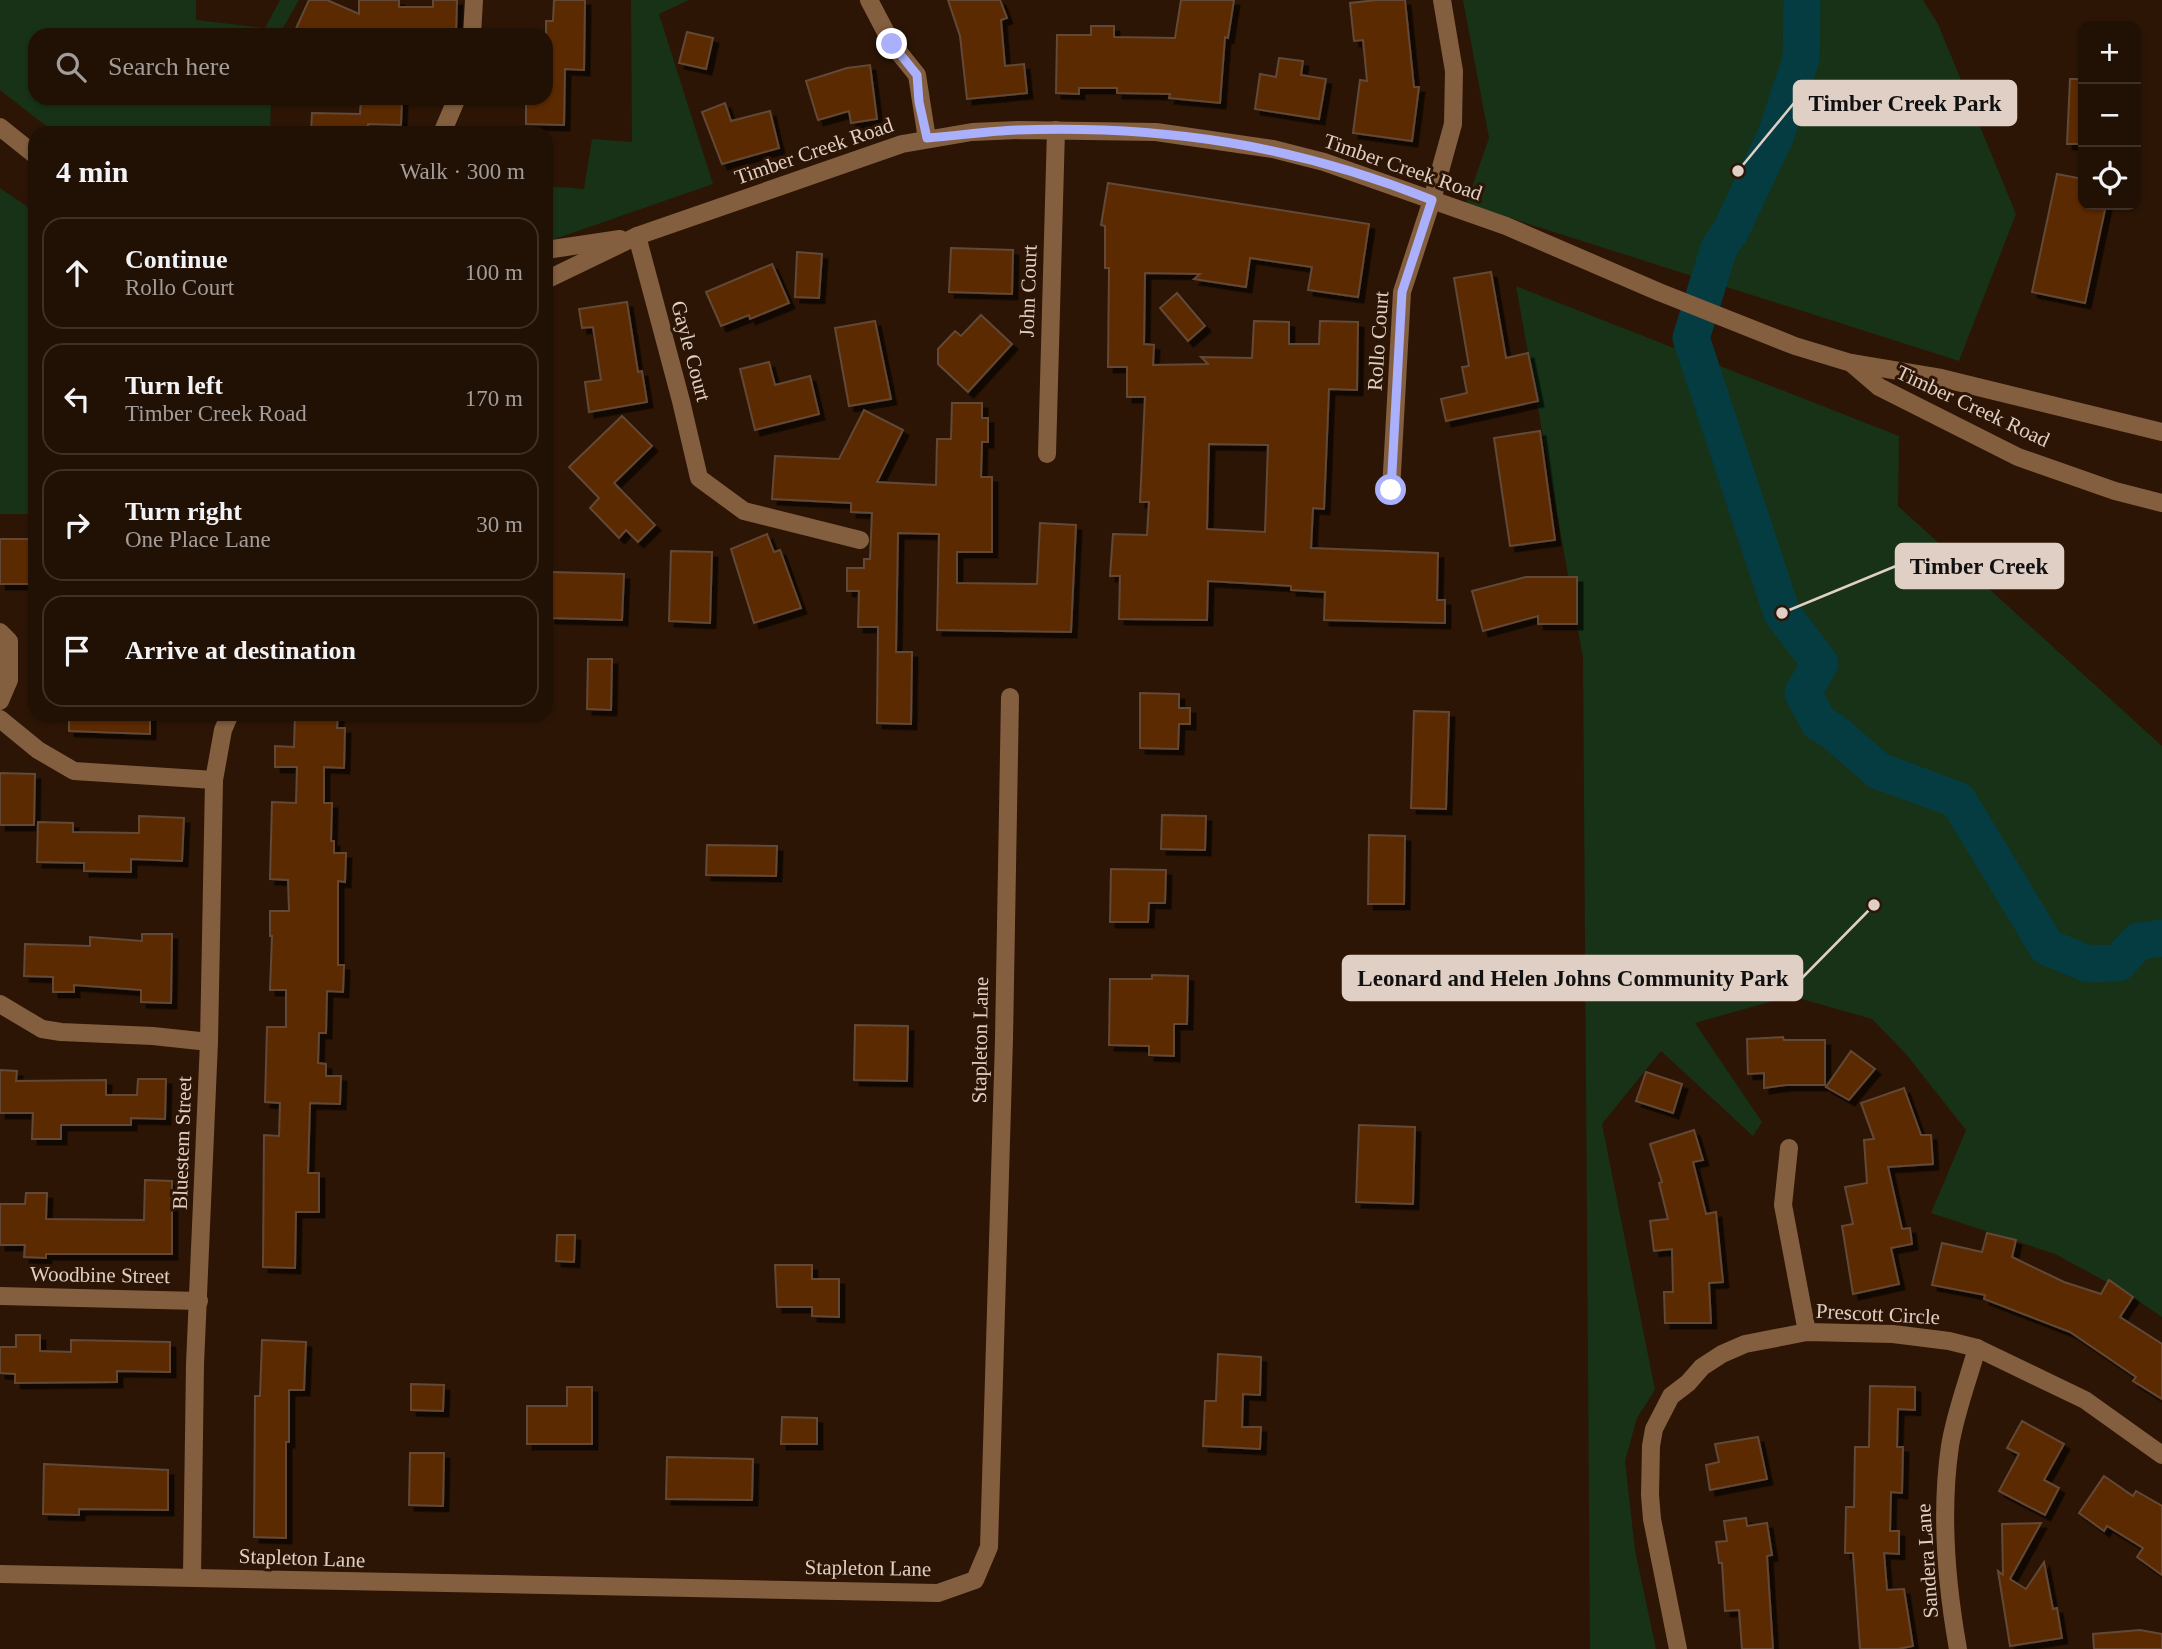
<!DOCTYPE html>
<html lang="en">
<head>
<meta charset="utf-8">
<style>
	:root { --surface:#211004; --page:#29190e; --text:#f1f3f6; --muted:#a29d9a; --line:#3e3026 }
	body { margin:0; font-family:"Times New Roman",serif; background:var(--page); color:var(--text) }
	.controls { position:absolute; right:21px; top:21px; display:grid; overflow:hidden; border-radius:14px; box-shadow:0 2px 5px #0004 }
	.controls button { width:63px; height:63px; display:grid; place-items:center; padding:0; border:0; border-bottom:2px solid var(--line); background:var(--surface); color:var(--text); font:35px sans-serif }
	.stop { position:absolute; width:21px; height:21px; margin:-16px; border:5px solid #aab0fb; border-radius:50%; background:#fff }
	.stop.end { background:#aab0fb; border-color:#fff; box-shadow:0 2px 7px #0008 }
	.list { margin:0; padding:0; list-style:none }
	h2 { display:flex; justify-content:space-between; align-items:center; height:91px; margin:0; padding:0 28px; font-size:30px }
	h2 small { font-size:23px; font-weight:400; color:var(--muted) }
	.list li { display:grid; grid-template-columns:46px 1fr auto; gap:21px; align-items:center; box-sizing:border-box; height:112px; margin:0 14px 14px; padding:0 14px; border:2px solid var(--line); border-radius:21px }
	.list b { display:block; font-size:26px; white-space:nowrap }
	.list p { margin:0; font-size:23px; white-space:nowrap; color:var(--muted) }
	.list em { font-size:23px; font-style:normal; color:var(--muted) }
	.icon { flex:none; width:38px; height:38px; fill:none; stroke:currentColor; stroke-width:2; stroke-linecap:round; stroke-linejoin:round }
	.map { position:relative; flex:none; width:2162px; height:1649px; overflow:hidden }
	.search { position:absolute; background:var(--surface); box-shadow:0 2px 5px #0004; left:28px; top:28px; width:525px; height:77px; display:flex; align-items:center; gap:18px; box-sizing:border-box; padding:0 24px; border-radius:21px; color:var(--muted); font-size:26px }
	.panel { position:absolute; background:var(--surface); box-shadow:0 2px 5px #0004; left:28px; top:126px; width:525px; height:595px; border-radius:21px }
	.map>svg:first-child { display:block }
	.green { fill:#173216 }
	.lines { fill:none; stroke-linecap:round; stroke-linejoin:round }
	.river { stroke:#053c42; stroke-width:37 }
	.building { fill:#5b2a00; stroke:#634836; stroke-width:2; fill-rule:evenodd; filter:url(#shadow) }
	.minor { stroke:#845f3f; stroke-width:18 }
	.route { stroke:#aab0fb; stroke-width:9 }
	.labels { text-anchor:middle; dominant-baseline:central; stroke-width:6; stroke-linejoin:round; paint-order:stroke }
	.street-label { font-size:21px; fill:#e0cfc5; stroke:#2c1505 }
	.leader { fill:none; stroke:#e0cfc5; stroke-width:2.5 }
	.callout-dot { fill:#e0cfc5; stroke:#2c1505; stroke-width:2.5 }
	.callout { fill:#e0cfc5; stroke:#e0cfc5; stroke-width:2.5 }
	.callout-label { font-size:23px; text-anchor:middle; font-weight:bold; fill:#111 }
</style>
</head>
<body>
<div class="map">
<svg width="2162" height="1649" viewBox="0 0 2162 1649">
	<defs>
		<filter id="shadow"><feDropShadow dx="5.5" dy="5.5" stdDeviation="0" flood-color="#0009"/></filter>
	</defs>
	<rect width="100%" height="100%" fill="#2c1505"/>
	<!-- green -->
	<g class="green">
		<polygon points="0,0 196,0 196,20 265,28 280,0 299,0 279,35 35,35 35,98 271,98 270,133 55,133 0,90"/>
		<polygon points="631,0 689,0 659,14 713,184 546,242 546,186 584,189 592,139 632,142"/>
		<polygon points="1463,0 1923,0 1938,24 2016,214 1959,361 1466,204 1489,138"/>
		<polygon points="0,188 35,212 35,537 33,514 0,514"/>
		<polygon points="1516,286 1899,436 1898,506 2162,746 2162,1317 2127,1293 2055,1254 1931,1213 1966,1130 1905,1053 1872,1019 1791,996 1695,1023 1762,1122 1753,1136 1661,1051 1602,1124 1655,1390 1637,1418 1625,1461 1635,1550 1656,1649 1590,1649 1583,658"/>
	</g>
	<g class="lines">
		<!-- river -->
		<polyline class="river" points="1802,0 1801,59 1775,137 1731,230 1719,248 1691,338 1782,613 1820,663 1803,693 1819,723 1834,732 1879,771 1958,800 2047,947 2088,964 2118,963 2139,941 2162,938"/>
	</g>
	<!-- building -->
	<g class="building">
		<polygon points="309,0 327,0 359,14 359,0 399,0 399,7 433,7 433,0 457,0 456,35 293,35"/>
		<polygon points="554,0 585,0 584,70 565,69 564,125 526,124 526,98 546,98 546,21 553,21"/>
		<polygon points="948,0 1000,0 1007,18 1001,20 1005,66 1024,64 1027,93 967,99 960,36"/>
		<polygon points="1181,0 1234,0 1228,38 1225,37 1220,103 1169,98 1170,94 1117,93 1117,88 1079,88 1079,94 1056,93 1057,35 1091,35 1091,26 1114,26 1114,37 1175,38"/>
		<polygon points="1377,0 1405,0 1414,87 1419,87 1412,141 1353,133 1360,80 1367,81 1363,40 1354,41 1350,3"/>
		<polygon points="687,32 713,38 706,69 679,63"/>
		<polygon points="1279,58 1303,61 1301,75 1326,79 1319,119 1255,109 1260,74 1276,77"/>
		<polygon points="870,65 877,119 851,123 849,111 818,120 806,81 847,68"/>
		<polygon points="2070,79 2083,79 2083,144 2067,144"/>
		<polygon points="361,98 402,98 401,125 368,124 368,133 311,133 312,113 360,114"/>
		<polygon points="725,103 731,121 770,111 779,148 722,164 702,112"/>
		<polygon points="2057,174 2083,179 2083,205 2106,205 2085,303 2032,292"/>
		<path d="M1108,183L1369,224L1358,297L1308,290L1312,267L1250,258L1246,287L1194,279L1200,274L1145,273L1144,344L1154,345L1153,365L1208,364L1201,357L1252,358L1254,321L1289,322V344H1319L1320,321L1358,322L1357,390L1329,389L1324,509L1313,508L1311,548L1438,553L1437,600H1445V623L1324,620L1325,592L1291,590V586L1208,581L1207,620L1119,619L1120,576H1110L1113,534L1147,535L1149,502H1140L1145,397H1127V367H1108L1109,268H1105V226L1101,225ZM1209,444L1268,445L1265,532L1207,529Z"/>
		<polygon points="951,248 1013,250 1012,294 949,292"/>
		<polygon points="797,252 822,254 819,298 795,297"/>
		<polygon points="772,264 789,303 750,319 749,315 721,326 706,292"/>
		<polygon points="1491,272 1506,358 1528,353 1538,401 1446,421 1441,399 1467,393 1462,367 1469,366 1454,278"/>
		<polygon points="1177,293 1205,326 1188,341 1160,308"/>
		<polygon points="627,302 638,372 642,371 647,402 589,412 585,382 601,380 593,327 582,328 579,309"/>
		<polygon points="981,315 1012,344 968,392 938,364 938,349 955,331 961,336"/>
		<polygon points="875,321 891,399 849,406 835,328"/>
		<polygon points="769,362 775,385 810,376 819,414 755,430 740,369"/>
		<polygon points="952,403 982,403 982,418 988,418 988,442 982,442 981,477 992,477 992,552 957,552 957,583 1037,584 1040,523 1076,525 1071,632 937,630 939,534 898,533 896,652 912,652 911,724 877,723 878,627 858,627 859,591 847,591 847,568 864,568 864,559 870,559 872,513 851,512 851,503 772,499 775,456 839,459 864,410 903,430 877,482 936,485 937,439 951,439"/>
		<polygon points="622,416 652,446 614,483 655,525 638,542 626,530 619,538 590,508 599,498 569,467"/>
		<polygon points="1540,431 1555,540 1510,546 1494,438"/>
		<polygon points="767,534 774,552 780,550 801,608 754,623 731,549"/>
		<rect x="0" y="539" width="32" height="45"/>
		<polygon points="671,551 712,552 710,623 669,621"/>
		<polygon points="551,572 624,574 622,620 550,618"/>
		<polygon points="1526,577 1577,577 1577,624 1538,624 1538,616 1483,631 1472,591"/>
		<polygon points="588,659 612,659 611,710 587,709"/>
		<polygon points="1140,693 1179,694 1179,708 1190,708 1190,724 1179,724 1178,749 1140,748"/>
		<polygon points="1414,711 1449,712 1446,809 1411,808"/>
		<polygon points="69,714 150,714 150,734 69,731"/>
		<polygon points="295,714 338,714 337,728 345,728 344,768 324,767 324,803 332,803 331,841 334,841 334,853 346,853 345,882 338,881 338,965 344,965 343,992 327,991 326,1033 319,1033 318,1063 326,1064 326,1076 341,1076 340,1104 310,1103 308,1173 319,1173 319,1212 296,1212 295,1268 263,1267 264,1135 279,1136 280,1103 265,1102 267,1027 286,1027 286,990 270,990 272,936 270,936 270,911 289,911 288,880 270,879 272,802 296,803 297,767 275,767 275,746 294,747"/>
		<polygon points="0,773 35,774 34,825 0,825"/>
		<polygon points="1162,815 1206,816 1205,850 1161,849"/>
		<polygon points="139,816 184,818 182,861 131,859 131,872 84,871 84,863 37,862 38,822 73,823 73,832 139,833"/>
		<polygon points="1369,835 1405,836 1404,904 1368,904"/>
		<polygon points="707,845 777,846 776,876 706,875"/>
		<polygon points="1111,869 1166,870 1165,903 1149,903 1148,922 1110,922"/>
		<polygon points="142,934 172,934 171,1003 141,1002 141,990 74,985 74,992 53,992 53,977 24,976 25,944 90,946 90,937 142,941"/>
		<polygon points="1152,975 1188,976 1187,1024 1174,1024 1174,1056 1149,1055 1149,1046 1109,1045 1110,979 1152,979"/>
		<polygon points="855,1025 908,1026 907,1081 854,1080"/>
		<polygon points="1783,1037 1784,1040 1825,1040 1825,1085 1786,1085 1764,1088 1764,1073 1748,1074 1747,1039"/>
		<polygon points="1851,1051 1875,1069 1849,1100 1826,1087"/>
		<polygon points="0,1070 17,1071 16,1081 106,1080 106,1095 137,1095 138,1079 166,1079 165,1119 131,1118 131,1125 61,1125 61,1139 32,1139 33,1113 0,1113"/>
		<polygon points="1646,1072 1682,1084 1673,1113 1636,1101"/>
		<polygon points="1904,1088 1921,1135 1931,1135 1933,1164 1888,1167 1902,1229 1910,1228 1912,1244 1891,1248 1899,1284 1853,1294 1842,1226 1853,1224 1845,1187 1867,1183 1864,1140 1874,1139 1861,1103"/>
		<polygon points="1359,1125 1415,1127 1413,1204 1356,1202"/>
		<polygon points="1694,1130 1703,1160 1693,1162 1706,1214 1716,1212 1723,1282 1709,1283 1711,1323 1665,1323 1664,1292 1673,1292 1672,1249 1654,1251 1650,1221 1668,1219 1659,1183 1662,1182 1650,1144"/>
		<polygon points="145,1180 172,1181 172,1254 46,1254 46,1258 24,1257 25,1245 0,1245 0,1204 25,1204 26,1193 47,1193 46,1219 144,1220"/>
		<polygon points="1987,1233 2016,1240 2012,1257 2064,1282 2101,1294 2109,1280 2133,1297 2120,1317 2162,1344 2162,1399 2133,1381 2136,1377 2070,1332 1984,1299 1985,1295 1932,1285 1942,1243 1982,1252"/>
		<polygon points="557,1235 575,1235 574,1262 556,1261"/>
		<polygon points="775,1265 812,1265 812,1279 839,1279 839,1317 812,1316 812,1307 777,1307"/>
		<polygon points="16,1335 40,1335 40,1351 71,1352 71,1340 170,1342 170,1372 117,1371 117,1382 15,1383 15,1374 0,1373 0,1347 16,1347"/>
		<polygon points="262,1340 306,1342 304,1390 289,1390 289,1442 286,1442 286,1538 254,1537 255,1396 260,1396"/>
		<polygon points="1218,1354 1261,1357 1260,1395 1243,1394 1242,1427 1261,1427 1260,1449 1203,1446 1205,1401 1216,1401"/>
		<polygon points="411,1384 444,1385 443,1411 411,1410"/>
		<polygon points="1870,1386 1915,1387 1915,1410 1898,1409 1897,1447 1903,1447 1902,1493 1891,1492 1890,1531 1899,1531 1899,1554 1884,1553 1887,1590 1904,1589 1913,1646 1898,1649 1860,1649 1853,1553 1845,1553 1846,1507 1854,1507 1855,1447 1869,1447"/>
		<polygon points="567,1387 592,1387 592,1444 527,1444 527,1406 567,1406"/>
		<polygon points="782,1417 817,1418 817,1444 781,1444"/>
		<polygon points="2022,1421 2064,1444 2044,1480 2059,1488 2045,1515 1999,1491 2019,1454 2007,1448"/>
		<polygon points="1758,1437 1767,1479 1710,1490 1706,1465 1719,1462 1715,1444"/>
		<polygon points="410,1453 444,1453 443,1506 409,1505"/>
		<polygon points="667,1457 753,1459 752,1500 666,1499"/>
		<polygon points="44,1464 168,1470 168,1510 79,1509 79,1515 43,1514"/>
		<polygon points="2104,1476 2133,1496 2136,1491 2162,1506 2162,1575 2137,1557 2143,1548 2107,1526 2104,1531 2079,1513"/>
		<polygon points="1746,1518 1747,1526 1767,1523 1772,1555 1767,1556 1773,1649 1742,1649 1739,1610 1725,1611 1722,1563 1719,1563 1716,1542 1727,1541 1724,1521"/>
		<polygon points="2041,1523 2010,1579 2026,1589 2044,1562 2053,1609 2057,1608 2062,1638 2010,1646 1998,1571 2003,1575 2002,1524"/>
		<polygon points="2140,1630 2162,1634 2162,1649 2094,1649 2093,1634"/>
	</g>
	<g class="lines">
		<!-- minor -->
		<g class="minor">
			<polyline points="869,0 892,44 917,75 927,139"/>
			<polyline points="472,35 474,0"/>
			<polyline points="0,127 35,155"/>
			<polyline points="442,133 457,98"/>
			<polyline points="637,236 681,401 699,478 744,511 860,540"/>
			<polyline points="546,250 620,239"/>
			<polyline points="546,280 637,236 902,144 972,132 1019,130 1156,132 1273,149 1324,162 1506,226 1659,292 1795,346 1851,363 1941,378 2162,432"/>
			<polyline points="1851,363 1879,387 2018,457 2115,491 2162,503"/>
			<polyline points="1047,454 1056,130"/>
			<polyline points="1391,490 1402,292 1432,200 1453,124 1454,71 1442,0"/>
			<polyline points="0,632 9,641 9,680 0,701"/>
			<polyline points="0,719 38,750 74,771 214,780"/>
			<polyline points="0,1004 42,1029 61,1032 153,1036 209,1042"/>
			<polyline points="1789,1148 1783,1205 1807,1332"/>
			<polyline points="0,1296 199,1301"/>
			<polyline points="0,1574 938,1593 975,1580 989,1547 1004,1039 1010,697"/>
			<polyline points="192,1576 195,1364 209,1042 214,780 223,730 230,714"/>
			<polyline points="1678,1649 1652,1519 1650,1495 1651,1446 1654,1429 1671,1396 1688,1383 1702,1367 1722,1354 1745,1344 1807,1332 1893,1334 1949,1341 1977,1348 2085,1400 2162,1455"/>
			<path d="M1958,1649C1946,1582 1940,1514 1950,1446C1955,1414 1968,1380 1977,1348"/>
		</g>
	</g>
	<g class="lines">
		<!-- route -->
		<path class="route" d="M892,44L917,75L919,102L927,138C957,136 986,131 1017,130C1164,125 1295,145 1432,200L1402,292L1391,490"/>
	</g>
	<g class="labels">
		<!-- street labels -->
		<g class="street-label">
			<text transform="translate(814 151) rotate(-19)">Timber Creek Road</text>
			<text transform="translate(1403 167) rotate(19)">Timber Creek Road</text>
			<text transform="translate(1028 291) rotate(-88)">John Court</text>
			<text transform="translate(1378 341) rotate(-86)">Rollo Court</text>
			<text transform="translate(691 351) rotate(75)">Gayle Court</text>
			<text transform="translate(1973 406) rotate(25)">Timber Creek Road</text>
			<text transform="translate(980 1040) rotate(-89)">Stapleton Lane</text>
			<text transform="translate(182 1143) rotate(-88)">Bluestem Street</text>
			<text transform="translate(100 1275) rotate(1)">Woodbine Street</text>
			<text transform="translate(1878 1314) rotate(3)">Prescott Circle</text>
			<text transform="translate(302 1558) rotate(2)">Stapleton Lane</text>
			<text transform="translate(1927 1561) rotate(-94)">Sandera Lane</text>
			<text transform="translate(868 1568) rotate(1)">Stapleton Lane</text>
		</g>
	</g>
	<!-- callouts -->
	<path class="leader" d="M1738 171L1794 103M1782 613L1896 566M1874 905L1802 978"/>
	<g class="callout-dot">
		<circle cx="1738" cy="171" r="7"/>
		<circle cx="1782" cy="613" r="7"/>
		<circle cx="1874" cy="905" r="7"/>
	</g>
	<g class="callout">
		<rect x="1794" y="81" width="222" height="44" rx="7"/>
		<rect x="1896" y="544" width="167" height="44" rx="7"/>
		<rect x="1343" y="956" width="459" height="44" rx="7"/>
	</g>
	<g class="callout-label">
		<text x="1905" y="111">Timber Creek Park</text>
		<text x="1979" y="574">Timber Creek</text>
		<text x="1573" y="986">Leonard and Helen Johns Community Park</text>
	</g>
</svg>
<div class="controls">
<button>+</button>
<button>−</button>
<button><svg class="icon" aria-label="locate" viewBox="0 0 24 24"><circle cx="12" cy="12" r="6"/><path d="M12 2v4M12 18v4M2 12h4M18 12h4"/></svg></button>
</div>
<div class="stop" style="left:1391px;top:490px"></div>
<div class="stop end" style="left:892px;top:44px"></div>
<div class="search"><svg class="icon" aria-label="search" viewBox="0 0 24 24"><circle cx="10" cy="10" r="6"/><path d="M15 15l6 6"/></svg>Search here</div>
<section class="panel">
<h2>4 min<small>Walk · 300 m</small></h2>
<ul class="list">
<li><svg class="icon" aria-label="ahead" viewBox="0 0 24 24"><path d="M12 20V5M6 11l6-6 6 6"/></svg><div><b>Continue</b><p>Rollo Court</p></div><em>100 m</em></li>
<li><svg class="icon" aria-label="left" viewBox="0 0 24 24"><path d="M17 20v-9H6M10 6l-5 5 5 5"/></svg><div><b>Turn left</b><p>Timber Creek Road</p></div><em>170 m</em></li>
<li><svg class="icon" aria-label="right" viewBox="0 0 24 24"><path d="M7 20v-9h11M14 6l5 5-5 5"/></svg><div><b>Turn right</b><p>One Place Lane</p></div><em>30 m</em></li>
<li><svg class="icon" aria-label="arrive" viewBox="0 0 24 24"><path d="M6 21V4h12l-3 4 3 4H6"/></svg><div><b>Arrive at destination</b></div></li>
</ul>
</section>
</div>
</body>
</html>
